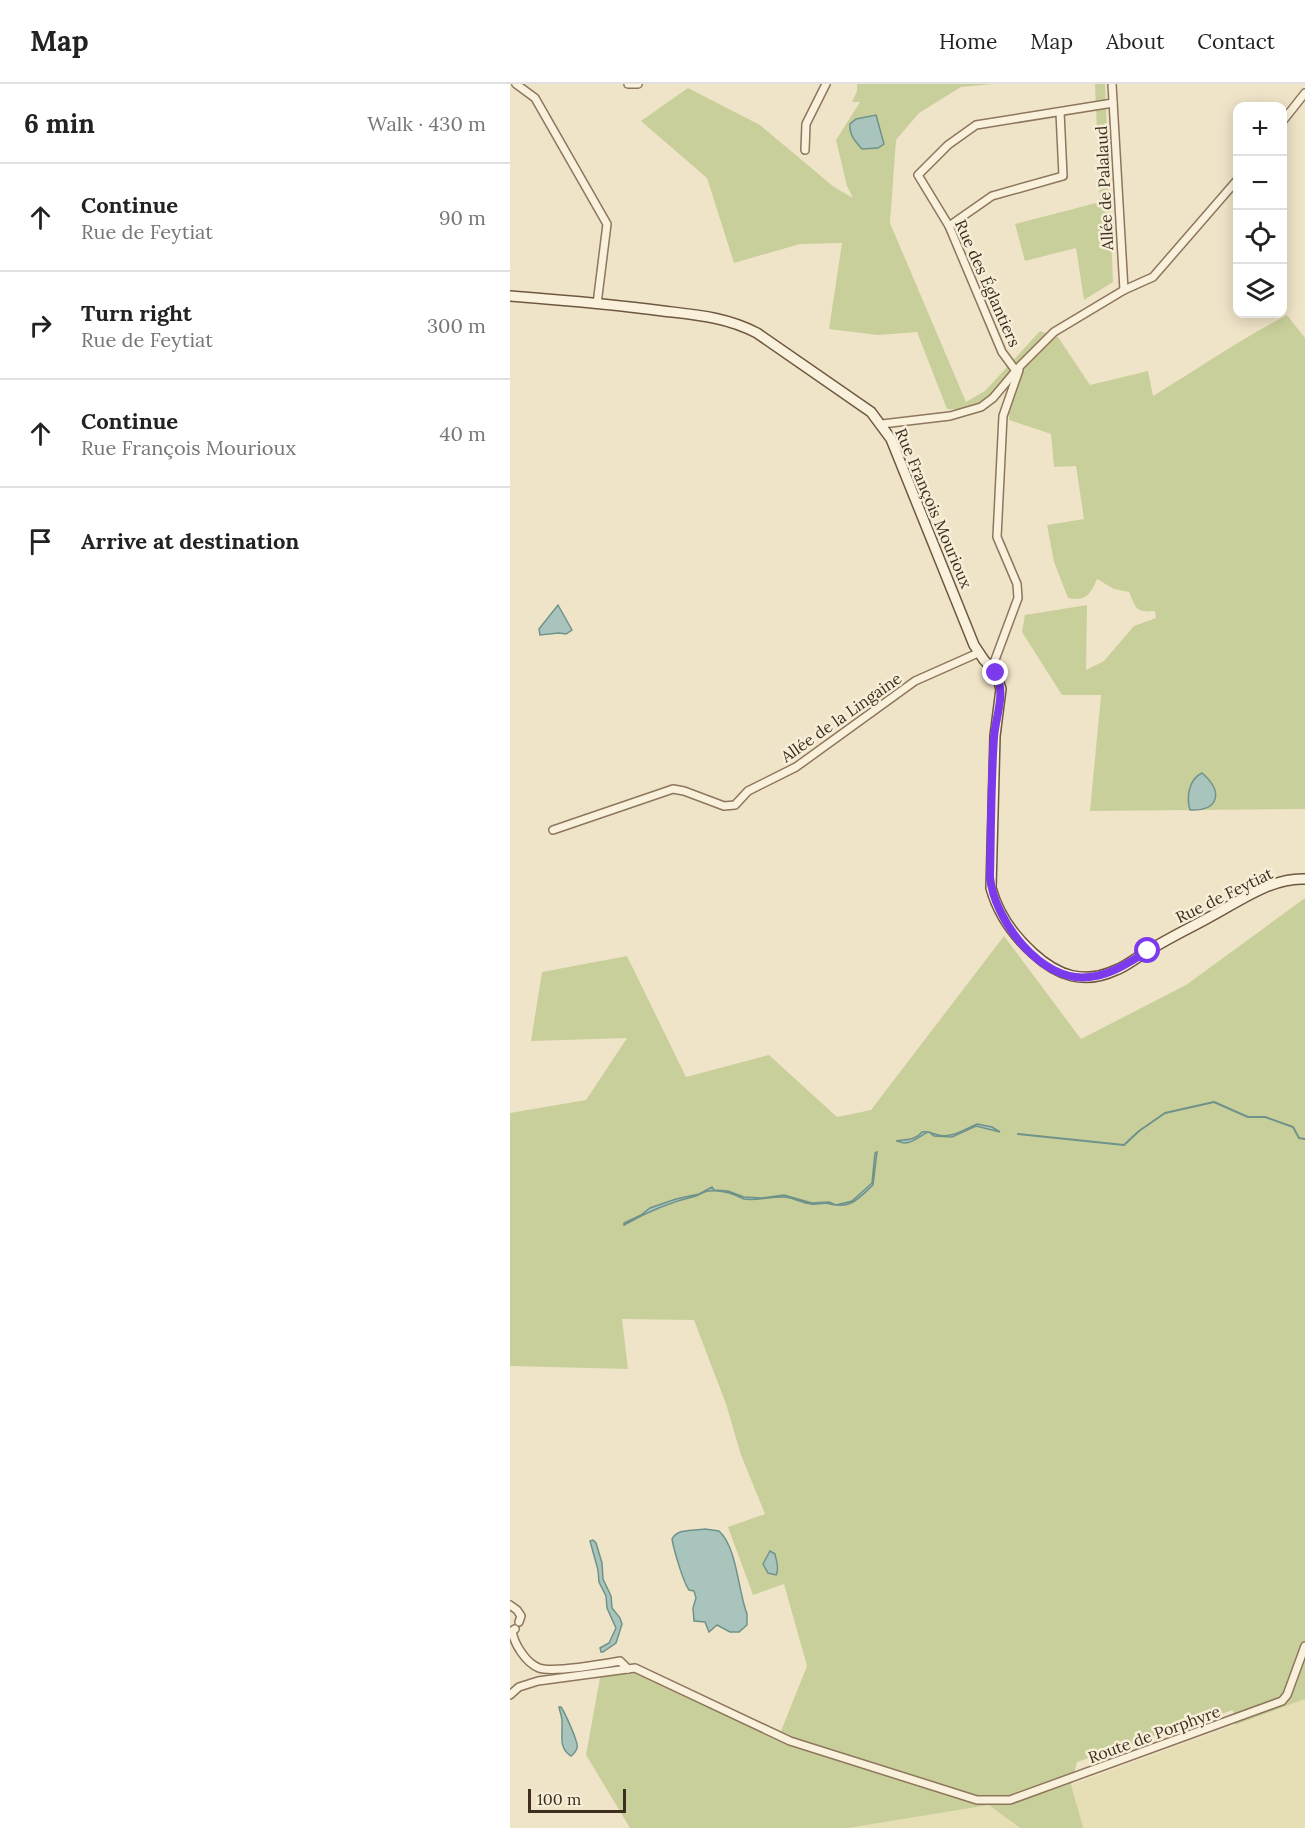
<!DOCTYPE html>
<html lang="en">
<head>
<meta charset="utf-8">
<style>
	:root { --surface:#fff; --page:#f6f6f6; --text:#222; --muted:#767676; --line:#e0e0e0 }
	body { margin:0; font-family:Lora,serif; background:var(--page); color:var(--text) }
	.controls { position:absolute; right:18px; top:18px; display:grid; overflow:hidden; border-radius:12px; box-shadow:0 3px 15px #0003 }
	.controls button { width:54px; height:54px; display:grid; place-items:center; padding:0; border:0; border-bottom:2px solid var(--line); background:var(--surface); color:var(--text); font:30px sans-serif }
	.scale { position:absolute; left:18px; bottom:15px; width:98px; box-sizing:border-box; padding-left:6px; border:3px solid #3d2e20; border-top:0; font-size:16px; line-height:21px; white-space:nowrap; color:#3d2e20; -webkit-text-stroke:4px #f7eed8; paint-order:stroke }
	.stop { position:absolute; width:18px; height:18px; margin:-14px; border:4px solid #7c3aed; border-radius:50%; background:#fff }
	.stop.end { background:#7c3aed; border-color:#fff; box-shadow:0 2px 6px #0008 }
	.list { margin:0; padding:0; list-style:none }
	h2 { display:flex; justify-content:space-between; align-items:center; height:78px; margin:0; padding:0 24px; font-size:26px }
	h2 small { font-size:20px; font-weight:400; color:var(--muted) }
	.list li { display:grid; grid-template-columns:39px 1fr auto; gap:18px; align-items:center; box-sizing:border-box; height:108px; padding:0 24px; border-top:2px solid var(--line) }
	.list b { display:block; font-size:22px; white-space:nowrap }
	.list p { margin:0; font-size:20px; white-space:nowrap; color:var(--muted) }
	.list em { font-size:20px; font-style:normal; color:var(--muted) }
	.icon { flex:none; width:33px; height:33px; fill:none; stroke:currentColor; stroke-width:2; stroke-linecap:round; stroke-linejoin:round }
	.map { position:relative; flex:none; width:795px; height:1744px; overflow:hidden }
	header { display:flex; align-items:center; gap:36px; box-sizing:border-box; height:84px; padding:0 30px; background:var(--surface); border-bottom:2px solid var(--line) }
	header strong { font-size:28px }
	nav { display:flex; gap:33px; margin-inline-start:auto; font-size:21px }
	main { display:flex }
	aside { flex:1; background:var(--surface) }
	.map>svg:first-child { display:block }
	.farmland { fill:#e6deb5 }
	.green { fill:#c9cf9b }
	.water { fill:#a9c4bc; stroke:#6f938a; stroke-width:1.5 }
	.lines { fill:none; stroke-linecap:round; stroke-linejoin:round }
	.stream { stroke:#6f938a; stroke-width:2 }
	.street-casing { stroke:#8d765c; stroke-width:10 }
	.secondary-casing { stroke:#6f573f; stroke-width:12 }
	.street { stroke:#faf1dc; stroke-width:7 }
	.secondary { stroke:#faf1dc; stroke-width:9 }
	.route { stroke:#7c3aed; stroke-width:8 }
	.labels { text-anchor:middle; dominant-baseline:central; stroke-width:5; stroke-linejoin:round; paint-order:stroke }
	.street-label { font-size:16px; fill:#3d2e20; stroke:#f7eed8 }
</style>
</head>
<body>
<header>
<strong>Map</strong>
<nav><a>Home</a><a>Map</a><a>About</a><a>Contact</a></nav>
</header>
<main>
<aside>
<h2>6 min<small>Walk · 430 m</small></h2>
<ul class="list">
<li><svg class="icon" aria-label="ahead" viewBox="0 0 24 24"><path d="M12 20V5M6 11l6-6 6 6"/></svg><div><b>Continue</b><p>Rue de Feytiat</p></div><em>90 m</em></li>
<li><svg class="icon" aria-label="right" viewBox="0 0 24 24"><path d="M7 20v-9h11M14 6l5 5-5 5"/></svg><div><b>Turn right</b><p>Rue de Feytiat</p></div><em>300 m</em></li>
<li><svg class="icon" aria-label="ahead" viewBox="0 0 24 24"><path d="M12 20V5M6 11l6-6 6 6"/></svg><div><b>Continue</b><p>Rue François Mourioux</p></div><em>40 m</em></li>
<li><svg class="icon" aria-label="arrive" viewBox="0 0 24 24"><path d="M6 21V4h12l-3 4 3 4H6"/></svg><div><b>Arrive at destination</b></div></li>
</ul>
</aside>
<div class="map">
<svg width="795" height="1744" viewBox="0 0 795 1744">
	<rect width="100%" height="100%" fill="#f0e4c8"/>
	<!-- farmland -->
	<g class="farmland">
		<polygon points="795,1615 795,1744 573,1744 561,1701"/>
		<polygon points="479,1721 510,1744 338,1744"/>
	</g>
	<!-- green -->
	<g class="green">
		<path d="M347,0H483L451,3L409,29L386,56L380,139L456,318L475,307L530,247L548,253L580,301L638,287L643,312C688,285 731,255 777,231L795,254V725L580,727L591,611H552L512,548L515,531L577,521L576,586L594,577L624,542L646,534L645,527C626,529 626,524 619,508L604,505L587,495C581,510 575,518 558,514L544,478L537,441L574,435L566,382L544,383L541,350L499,336V304C479,314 460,327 437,325L407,248L368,251L319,245L332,159L290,160L224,179L197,94L131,37L178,4L250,41L324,103L343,114L337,102L326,56L350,18H342L347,7Z"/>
		<polygon points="585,0 595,0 603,198 574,216 566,164 515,177 505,140 590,118"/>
		<polygon points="795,814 795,1615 725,1641 723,1626 567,1678 561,1701 573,1743 574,1744 510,1744 479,1721 338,1744 120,1744 76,1671 91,1588 125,1584 271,1647 297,1582 274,1500 243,1511 218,1443 255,1430 231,1371 216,1320 184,1236 112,1235 118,1285 0,1282 0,1029 76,1016 117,954 21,957 32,888 117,872 176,993 259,971 327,1033 361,1026 494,852 571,955 676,901"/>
	</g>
	<!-- water -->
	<g class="water">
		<path d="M366,31L374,60L368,64L352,65C345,57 339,51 340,40L346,35Z"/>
		<polygon points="48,521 62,546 56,550 49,549 30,551 29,545"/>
		<path d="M692,689C713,707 710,727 680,726C676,713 679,695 692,689Z"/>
		<path d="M467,1040L482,1043L490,1048L466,1042L442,1053L424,1052L419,1048C411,1050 405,1059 395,1059C392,1059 389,1057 386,1057C395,1055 405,1057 412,1048C419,1047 419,1048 425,1050C439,1056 455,1045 467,1040Z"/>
		<path d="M367,1068L363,1101C348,1115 341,1125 320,1120C314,1118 307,1121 301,1120C292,1119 284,1114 275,1113C261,1112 248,1117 234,1115C231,1114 228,1112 225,1111C218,1108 206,1106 198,1107C194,1107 190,1111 186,1112C160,1118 137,1128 114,1141V1139L131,1131L140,1124L166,1115L189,1110L202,1103L204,1106L218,1107L234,1113L252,1114L274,1111L302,1119L319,1118L326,1121L342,1117L362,1099L365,1069Z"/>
		<path d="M195,1445L209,1447C227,1463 228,1507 237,1530V1541L229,1548H220L207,1541L199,1548L195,1538L184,1537L183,1524L186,1514L184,1507L179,1506C173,1498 164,1466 162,1455C168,1444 183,1447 195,1445Z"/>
		<polygon points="83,1456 86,1459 92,1479 93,1495 101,1512 102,1524 110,1534 112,1540 106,1559 93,1568 91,1568 90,1564 99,1559 106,1544 97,1524 96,1512 89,1498 88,1486 80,1457"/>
		<path d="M260,1467L265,1470C266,1476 270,1485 266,1491L258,1489L253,1480Z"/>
		<path d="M49,1623H51C55,1629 69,1659 67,1664C67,1666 63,1671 61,1672C48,1664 53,1651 52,1637C52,1633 50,1628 49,1623Z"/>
	</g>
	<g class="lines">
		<!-- stream -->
		<polyline class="stream" points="508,1050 614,1061 629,1047 655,1029 704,1018 738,1033 755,1033 783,1043 789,1054 795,1055"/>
		<defs>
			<g id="street">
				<polyline points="6,0 25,14 97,140 87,220"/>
				<polyline points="118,0 128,0"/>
				<polyline points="602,0 614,206"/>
				<polyline points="772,38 795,9"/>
				<polyline points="295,66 296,40 316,0"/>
				<polyline points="439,142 482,112 553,92 550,28"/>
				<polyline points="506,287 492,268 439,142 408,91 438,61 466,41 603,19"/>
				<polyline points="372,340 440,332 471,323 483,314 510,282 544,248 614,206 643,193 728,95"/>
				<polyline points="482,584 508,514 507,500 487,453 493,332 509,286"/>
				<polyline points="43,746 163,705 174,707 214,722 225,721 238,707 286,683 405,597 468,569"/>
				<polyline points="0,1521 7,1526 11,1532 9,1538"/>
				<path d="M5,1545L2,1547C4,1560 16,1579 29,1584C43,1589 93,1580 110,1577L118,1585"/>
				<polyline points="0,1611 9,1603 28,1597 125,1584 280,1657 467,1716 500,1716 772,1617 777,1611 795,1562"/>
			</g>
			<path id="secondary" d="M0,212C51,216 102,220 153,227C187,231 216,233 247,249L361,328L381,355L464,561L474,576L486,589L491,605L485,652L481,804C488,829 504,852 523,869C548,892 574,901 606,886C617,882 627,873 638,867C657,855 678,845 698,834C727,819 761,793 795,795"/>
		</defs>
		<!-- street casing -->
		<use href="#street" class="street-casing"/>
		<!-- secondary casing -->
		<use href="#secondary" class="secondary-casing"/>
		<!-- street -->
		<use href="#street" class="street"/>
		<!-- secondary -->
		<use href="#secondary" class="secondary"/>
	</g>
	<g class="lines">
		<!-- route -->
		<path class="route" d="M486,589C496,611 486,630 484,653C481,699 481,746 480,793C484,836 531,899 579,893C602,891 619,878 638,867"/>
	</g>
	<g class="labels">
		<!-- street labels -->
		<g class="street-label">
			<text transform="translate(594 104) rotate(-93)">Allée de Palalaud</text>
			<text transform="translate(478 199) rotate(66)">Rue des Églantiers</text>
			<text transform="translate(424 424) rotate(67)">Rue François Mourioux</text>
			<text transform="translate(331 633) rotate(-35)">Allée de la Lingaine</text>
			<text transform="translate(714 811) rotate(-26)">Rue de Feytiat</text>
			<text transform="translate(644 1650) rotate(-20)">Route de Porphyre</text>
		</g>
	</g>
</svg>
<div class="controls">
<button>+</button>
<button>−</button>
<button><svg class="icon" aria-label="locate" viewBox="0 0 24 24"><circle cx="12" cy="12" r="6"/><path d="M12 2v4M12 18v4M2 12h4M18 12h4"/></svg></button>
<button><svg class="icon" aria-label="layers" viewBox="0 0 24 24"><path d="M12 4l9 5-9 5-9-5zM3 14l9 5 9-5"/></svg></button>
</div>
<div class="scale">100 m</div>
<div class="stop" style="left:638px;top:867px"></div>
<div class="stop end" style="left:486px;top:589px"></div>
</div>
</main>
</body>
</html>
